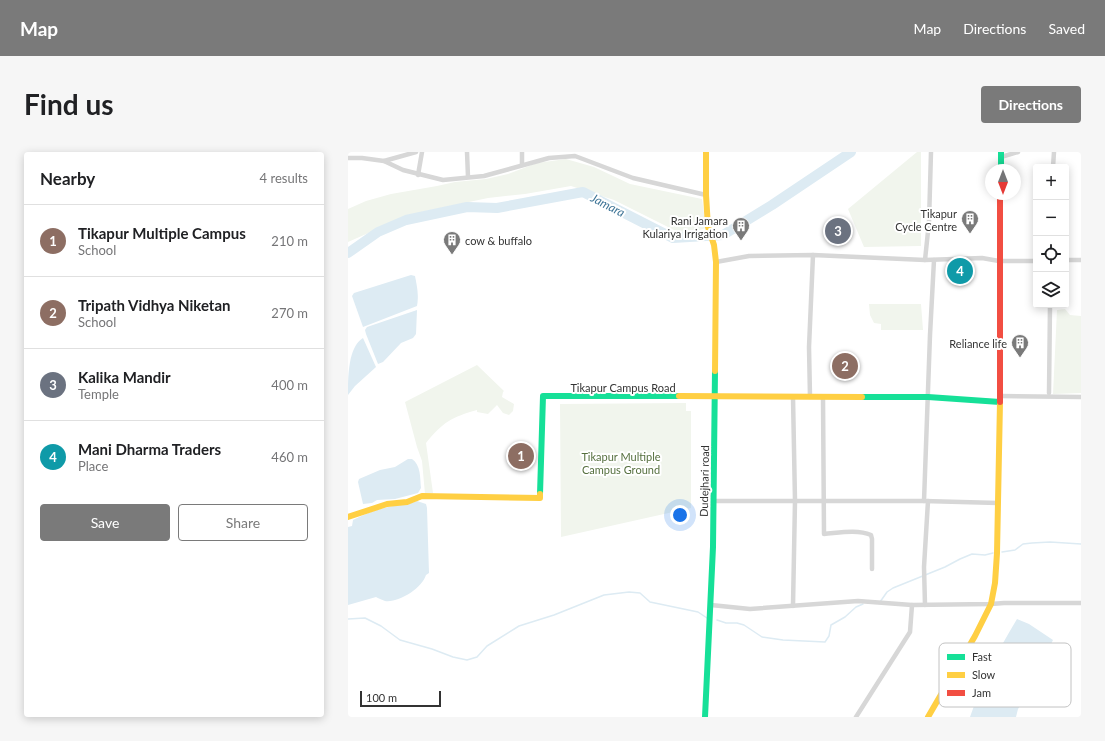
<!DOCTYPE html>
<html lang="en">
<head>
<meta charset="utf-8">
<style>
	:root { --surface:#fff; --page:#f6f6f6; --text:#202124; --muted:#757577; --line:#e0e0e0; --accent:#7a7a7a }
	body { margin:0; font-family:Lato,sans-serif; background:var(--page); color:var(--text) }
	.controls { position:absolute; right:12px; top:12px; display:grid; overflow:hidden; border-radius:4px; box-shadow:0 2px 10px #0003 }
	.controls button { width:36px; height:36px; display:grid; place-items:center; padding:0; border:0; border-bottom:1px solid var(--line); background:var(--surface); color:var(--text); font:20px sans-serif }
	.compass { position:absolute; left:637px; top:12px; width:36px; height:36px; border-radius:50%; background:var(--surface); box-shadow:0 2px 10px #0003; rotate:180deg }
	.scale { position:absolute; left:12px; bottom:10px; width:81px; box-sizing:border-box; padding-left:4px; border:2px solid #333; border-top:0; font-size:11px; line-height:14px; white-space:nowrap; color:#333; -webkit-text-stroke:3px #fff; paint-order:stroke }
	.you { position:absolute; left:332px; top:363px; width:14px; height:14px; margin:-10px; border:3px solid #fff; border-radius:50%; background:#1a73e8; box-shadow:0 0 0 6px #1a73e833 }
	.badge { display:grid; place-items:center; width:26px; height:26px; border-radius:50%; background:var(--accent); color:#fff; font-size:13px; font-weight:700 }
	.pin { position:absolute; translate:-50% -50%; border:2px solid #fff; box-shadow:0 1px 4px #0006 }
	.list { margin:0; padding:0; list-style:none }
	h2 { display:flex; justify-content:space-between; align-items:center; height:52px; margin:0; padding:0 16px; font-size:17px }
	h2 small { font-size:13px; font-weight:400; color:var(--muted) }
	.list li { display:grid; grid-template-columns:26px 1fr auto; gap:12px; align-items:center; box-sizing:border-box; height:72px; padding:0 16px; border-top:1px solid var(--line) }
	.list b { display:block; font-size:15px; white-space:nowrap }
	.list p { margin:0; font-size:13px; white-space:nowrap; color:var(--muted) }
	.list em { font-size:13px; font-style:normal; color:var(--muted) }
	.actions { display:flex; gap:8px; padding:12px 16px }
	.actions a { flex:1; padding:9px 0; border:1px solid var(--accent); border-radius:4px; text-align:center; font-size:14px; color:var(--accent) }
	.actions .main { background:var(--accent); color:#fff }
	.icon { flex:none; width:22px; height:22px; fill:none; stroke:currentColor; stroke-width:2; stroke-linecap:round; stroke-linejoin:round }
	.map { position:relative; flex:none; width:733px; height:565px; overflow:hidden; border-radius:4px }
	header { display:flex; align-items:center; gap:24px; box-sizing:border-box; height:56px; padding:0 20px; background:var(--accent); color:#fff }
	header strong { font-size:19px }
	nav { display:flex; gap:22px; margin-inline-start:auto; font-size:14px }
	.intro { display:flex; align-items:center; justify-content:space-between; box-sizing:border-box; height:96px; padding:0 24px }
	h1 { margin:0; font-size:28px }
	.button { padding:10px 18px; border-radius:4px; background:var(--accent); color:#fff; font-size:14px; font-weight:700 }
	main { display:flex; gap:24px; padding:0 24px }
	aside { flex:1; background:var(--surface); border-radius:4px; box-shadow:0 2px 10px #0003 }
	.map>svg:first-child { display:block }
	.green { fill:#f1f5ed }
	.water { fill:#ddebf3 }
	.lines { fill:none; stroke-linecap:round; stroke-linejoin:round }
	.stream { stroke:#ddebf3; stroke-width:1.5 }
	.river { stroke:#ddebf3; stroke-width:10 }
	.street { stroke:#d7d7d7; stroke-width:4.5 }
	.fast { stroke:#16e098; stroke-width:6 }
	.slow { stroke:#ffcf43; stroke-width:6 }
	.jam { stroke:#f24e42; stroke-width:6 }
	.labels { text-anchor:middle; dominant-baseline:central; stroke-width:4; stroke-linejoin:round; paint-order:stroke }
	.poi-label { font-size:11px; fill:#333; stroke:#fff; text-anchor:end }
	.street-label { font-size:11px; fill:#333; stroke:#fff }
	.park-label { font-size:11px; fill:#56703f; stroke:#fff }
	.water-label { font-size:12px; font-style:italic; fill:#3f7597; stroke:#fff }
	.key { fill:#fff; stroke:#c2c2c2; stroke-width:1 }
	.key-label { font-size:11px; fill:#333 }
</style>
</head>
<body>
<header>
<strong>Map</strong>
<nav><a>Map</a><a>Directions</a><a>Saved</a></nav>
</header>
<div class="intro"><h1>Find us</h1><a class="button">Directions</a></div>
<main>
<aside>
<h2>Nearby<small>4 results</small></h2>
<ul class="list">
<li><span class="badge" style="background:#8d6e63">1</span><div><b>Tikapur Multiple Campus</b><p>School</p></div><em>210 m</em></li>
<li><span class="badge" style="background:#8d6e63">2</span><div><b>Tripath Vidhya Niketan</b><p>School</p></div><em>270 m</em></li>
<li><span class="badge" style="background:#6b7280">3</span><div><b>Kalika Mandir</b><p>Temple</p></div><em>400 m</em></li>
<li><span class="badge" style="background:#0f9aa8">4</span><div><b>Mani Dharma Traders</b><p>Place</p></div><em>460 m</em></li>
</ul>
<div class="actions"><a class="main">Save</a><a>Share</a></div>
</aside>
<div class="map">
<svg width="733" height="565" viewBox="0 0 733 565">
	<rect width="100%" height="100%" fill="#fff"/>
	<!-- green -->
	<g class="green">
		<polygon points="569,0 573,0 573,94 516,95 500,57"/>
		<polygon points="218,7 246,15 282,32 354,47 358,76 336,83 266,48 223,34 177,42 140,46 78,59 50,68 0,90 0,57 18,49 43,42 89,34 107,30 138,27 160,22 189,11"/>
		<polygon points="521,152 573,152 575,178 533,178 533,172 526,171 522,163"/>
		<polygon points="717,157 722,163 733,164 733,241 705,242 709,158"/>
		<path d="M129,213L156,239L155,240L154,245L166,252L165,259L161,263L155,261L149,253L140,262L129,260V258C104,265 95,270 78,291L85,341L77,342L74,309L69,295L57,250Z"/>
		<polygon points="338,251 338,259 343,259 343,356 213,385 212,252"/>
	</g>
	<!-- water -->
	<g class="water">
		<path d="M63,123L67,124C69,134 71,144 69,154L15,175L4,144L6,141Z"/>
		<polygon points="69,158 68,182 65,186 53,191 35,210 30,212 18,182 17,178 19,175"/>
		<path d="M15,186L28,215L7,234L0,243C0,225 0,195 15,186Z"/>
		<path d="M60,307H64C73,313 72,326 73,336L70,341L47,347L29,348L24,351L15,352L10,330L11,327L32,318L47,315Z"/>
		<path d="M69,349L78,352L79,356L81,421L78,423C74,436 51,451 37,449C34,448 30,446 28,445L0,453V375L4,374L5,368C18,361 31,357 45,354C54,352 60,353 69,349Z"/>
		<path d="M669,467L681,472L705,488L679,540L678,545L670,557L668,565H622C635,528 649,500 669,467Z"/>
	</g>
	<g class="lines">
		<!-- stream -->
		<g class="stream">
			<polyline points="654,400 667,398 675,392 684,391 702,390 733,392"/>
			<polyline points="532,450 539,440 545,436 597,415 612,407 624,402 637,403 645,401"/>
			<polyline points="0,467 17,466 33,474 52,488 84,497 105,505 119,508 129,505 139,494 171,474 206,463 256,443 281,440 292,441 302,450 350,460 359,466"/>
			<polyline points="369,468 378,471 389,471 396,473 414,485 435,488 477,490 481,484 483,473 497,465 508,455 515,452"/>
		</g>
		<!-- river -->
		<polyline class="river" points="0,101 30,80 58,68 119,55 149,56 235,40 325,86 375,83 424,53 503,0"/>
		<!-- street -->
		<g class="street">
			<polyline points="119,0 120,25"/>
			<polyline points="174,0 174,13"/>
			<polyline points="583,0 581,70 577,108 634,106 651,109 688,109"/>
			<polyline points="653,5 670,0"/>
			<polyline points="0,6 14,6 36,9 55,18 95,28 136,24 201,6 227,4 285,26 358,43"/>
			<polyline points="36,9 68,0"/>
			<polyline points="705,15 706,0"/>
			<polyline points="70,23 74,0"/>
			<polyline points="718,108 733,108"/>
			<polyline points="368,110 401,104 465,103 577,108"/>
			<polyline points="701,241 702,153"/>
			<polyline points="652,244 733,245"/>
			<polyline points="462,245 461,195 465,103"/>
			<path d="M475,245L476,382C490,381 509,377 523,383L524,387V417"/>
			<polyline points="366,349 576,349 650,351"/>
			<polyline points="576,349 582,183 586,108"/>
			<polyline points="363,453 402,457 510,449 564,453 643,452 656,451 733,451"/>
			<polyline points="577,453 576,415 580,349"/>
			<polyline points="445,454 447,349 445,245"/>
			<polyline points="508,565 562,480 564,453"/>
		</g>
		<!-- fast -->
		<g class="fast">
			<polyline points="653,0 653,18"/>
			<polyline points="514,245 580,245 652,250"/>
			<polyline points="192,342 195,244 331,244"/>
			<polyline points="357,565 365,395 367,219"/>
		</g>
		<!-- slow -->
		<g class="slow">
			<polyline points="358,0 358,43 360,75 366,93 368,110 367,219"/>
			<polyline points="331,244 514,245"/>
			<polyline points="0,365 39,352 59,350 74,344 192,346 192,342"/>
			<polyline points="580,565 627,484 643,452 647,431 649,401 652,250"/>
		</g>
		<!-- jam -->
		<polyline class="jam" points="652,42 652,250"/>
	</g>
	<!-- icons -->
	<defs>
		<symbol id="building-pin" viewBox="-11 -11 22 30"><path d="M0 17L-7.5 6A9.5 9.5 0 1 1 7.5 6Z" fill="#7a7a7a" stroke="#fff"/><path d="M-4-6H4V6H1V3H-1V6H-4ZM-2.5-4.3h1.7v1.8h-1.7ZM.8-4.3h1.7v1.8H.8ZM-2.5-1h1.7V.8h-1.7ZM.8-1h1.7V.8H.8Z" fill="#fff"/></symbol>
	</defs>
	<g fill-rule="evenodd">
		<use href="#building-pin" x="612" y="57" width="20" height="27"/>
		<use href="#building-pin" x="383" y="64" width="20" height="27"/>
		<use href="#building-pin" x="94" y="78" width="20" height="27"/>
		<use href="#building-pin" x="662" y="181" width="20" height="27"/>
	</g>
	<g class="labels">
		<!-- poi labels -->
		<g class="poi-label">
			<text x="609" y="61">Tikapur<tspan x="609" dy="13">Cycle Centre</tspan></text>
			<text x="380" y="68">Rani Jamara<tspan x="380" dy="13">Kulariya Irrigation</tspan></text>
			<text x="117" y="88" text-anchor="start">cow &amp; buffalo</text>
			<text x="659" y="191">Reliance life</text>
		</g>
		<!-- street labels -->
		<g class="street-label">
			<text x="275" y="235">Tikapur Campus Road</text>
			<text transform="translate(356 329) rotate(-89)">Dudejhari road</text>
		</g>
		<!-- park labels -->
		<g class="park-label">
			<text x="273" y="304">Tikapur Multiple<tspan x="273" dy="13">Campus Ground</tspan></text>
		</g>
		<!-- water labels -->
		<g class="water-label">
			<text transform="translate(260 53) rotate(27)">Jamara</text>
		</g>
	</g>
	<!-- legend -->
	<rect x="591" y="491" width="132" height="64" rx="6" class="key"/>
	<rect x="599" y="502" width="18" height="6" fill="#16e098"/>
	<rect x="599" y="520" width="18" height="6" fill="#ffcf43"/>
	<rect x="599" y="538" width="18" height="6" fill="#f24e42"/>
	<g class="key-label">
		<text x="624" y="509">Fast</text>
		<text x="624" y="527">Slow</text>
		<text x="624" y="545">Jam</text>
	</g>
</svg>
<div class="controls">
<button>+</button>
<button>−</button>
<button><svg class="icon" aria-label="locate" viewBox="0 0 24 24"><circle cx="12" cy="12" r="6"/><path d="M12 2v4M12 18v4M2 12h4M18 12h4"/></svg></button>
<button><svg class="icon" aria-label="layers" viewBox="0 0 24 24"><path d="M12 4l9 5-9 5-9-5zM3 14l9 5 9-5"/></svg></button>
</div>
<svg class="compass" viewBox="-18 -18 36 36"><path d="M0-13l5 13h-10z" fill="#e53935"/><path d="M0 13l5-13h-10z" fill="#757577"/></svg>
<div class="scale">100 m</div>
<div class="you"></div>
<div class="pin badge" style="left:173px;top:304px;background:#8d6e63">1</div>
<div class="pin badge" style="left:497px;top:214px;background:#8d6e63">2</div>
<div class="pin badge" style="left:490px;top:79px;background:#6b7280">3</div>
<div class="pin badge" style="left:612px;top:119px;background:#0f9aa8">4</div>
</div>
</main>
</body>
</html>
